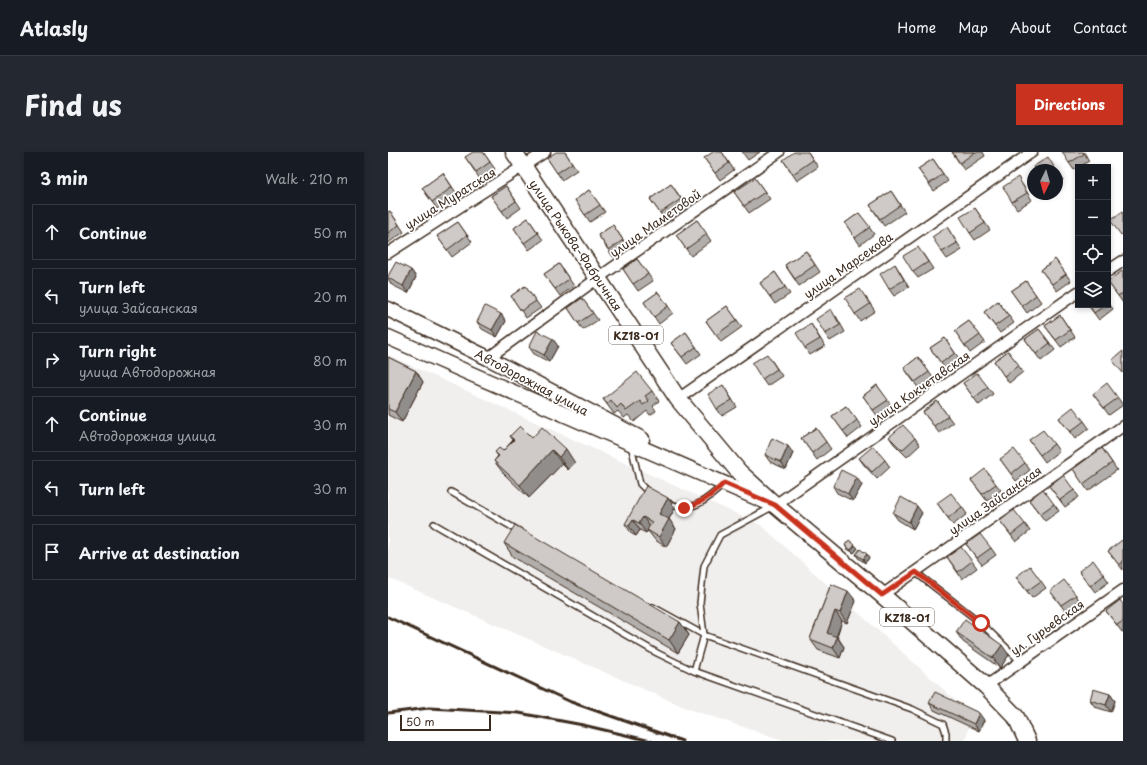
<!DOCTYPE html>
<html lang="en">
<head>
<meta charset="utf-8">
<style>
	:root { --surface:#171b24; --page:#242831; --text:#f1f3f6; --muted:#9ea1a6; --line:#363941; --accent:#c8321e }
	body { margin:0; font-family:"Playpen Sans",sans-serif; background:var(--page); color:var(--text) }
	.controls { position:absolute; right:12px; top:12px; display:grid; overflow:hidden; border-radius:0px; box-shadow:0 2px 6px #0003 }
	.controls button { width:36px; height:36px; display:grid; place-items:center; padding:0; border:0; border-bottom:1px solid var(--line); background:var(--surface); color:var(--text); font:20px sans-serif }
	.compass { position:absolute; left:639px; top:12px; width:36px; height:36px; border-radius:50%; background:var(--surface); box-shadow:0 2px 6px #0003; rotate:185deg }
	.scale { position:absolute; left:12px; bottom:10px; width:91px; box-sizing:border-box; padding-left:4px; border:2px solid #3b2a1e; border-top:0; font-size:11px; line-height:14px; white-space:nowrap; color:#3b2a1e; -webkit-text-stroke:3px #fff; paint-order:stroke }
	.stop { position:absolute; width:12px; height:12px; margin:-9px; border:3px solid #c8321e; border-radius:50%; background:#fff }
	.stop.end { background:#c8321e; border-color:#fff; box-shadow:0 1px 4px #0008 }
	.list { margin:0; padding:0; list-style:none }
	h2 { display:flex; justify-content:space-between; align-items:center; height:52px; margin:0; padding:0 16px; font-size:17px }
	h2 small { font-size:13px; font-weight:400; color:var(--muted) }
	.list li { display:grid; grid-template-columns:26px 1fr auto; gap:12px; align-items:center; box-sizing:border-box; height:56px; margin:0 8px 8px; padding:0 8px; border:1px solid var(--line); border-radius:0px }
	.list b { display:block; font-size:15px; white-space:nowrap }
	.list p { margin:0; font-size:13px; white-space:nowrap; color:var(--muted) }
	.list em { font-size:13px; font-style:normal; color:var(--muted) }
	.icon { flex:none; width:22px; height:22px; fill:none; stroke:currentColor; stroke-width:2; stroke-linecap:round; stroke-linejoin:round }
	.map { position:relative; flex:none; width:735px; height:589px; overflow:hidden; border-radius:0px }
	header { display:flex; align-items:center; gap:24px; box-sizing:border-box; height:56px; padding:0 20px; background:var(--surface); border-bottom:1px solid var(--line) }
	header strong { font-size:19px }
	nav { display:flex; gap:22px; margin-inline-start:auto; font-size:14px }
	.intro { display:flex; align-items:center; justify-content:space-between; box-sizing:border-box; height:96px; padding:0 24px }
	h1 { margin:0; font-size:28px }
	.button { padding:10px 18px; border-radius:0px; background:var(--accent); color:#fff; font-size:14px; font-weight:700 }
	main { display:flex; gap:24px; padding:0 24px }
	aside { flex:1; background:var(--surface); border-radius:0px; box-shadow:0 2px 6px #0003 }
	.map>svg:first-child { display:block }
	.built { fill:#f1efee }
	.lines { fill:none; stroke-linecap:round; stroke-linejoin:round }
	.service-casing { stroke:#3b2a1e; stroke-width:8 }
	.minor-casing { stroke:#3b2a1e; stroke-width:13 }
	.secondary-casing { stroke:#3b2a1e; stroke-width:17 }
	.primary-casing { stroke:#3b2a1e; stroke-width:19 }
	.service { stroke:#fff; stroke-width:5 }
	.minor { stroke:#fff; stroke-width:10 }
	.secondary { stroke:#fff; stroke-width:14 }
	.primary { stroke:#fff; stroke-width:16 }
	.rail { stroke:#3b2a1e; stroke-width:3 }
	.wall { fill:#b2aeab; stroke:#3b2a1e }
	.shaded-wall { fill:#918d8b; stroke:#3b2a1e }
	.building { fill:#cfcac7; stroke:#3b2a1e }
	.route { stroke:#c8321e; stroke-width:5 }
	.labels { text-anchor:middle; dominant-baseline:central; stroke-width:3.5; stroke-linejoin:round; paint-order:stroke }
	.shield { fill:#fff; stroke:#766a62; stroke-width:1 }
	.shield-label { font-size:11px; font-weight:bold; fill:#3b2a1e }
	.street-label { font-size:12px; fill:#3b2a1e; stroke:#fff }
</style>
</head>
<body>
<header>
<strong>Atlasly</strong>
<nav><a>Home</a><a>Map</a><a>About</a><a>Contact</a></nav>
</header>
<div class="intro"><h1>Find us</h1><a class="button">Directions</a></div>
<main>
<aside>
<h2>3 min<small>Walk · 210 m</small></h2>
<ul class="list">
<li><svg class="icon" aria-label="ahead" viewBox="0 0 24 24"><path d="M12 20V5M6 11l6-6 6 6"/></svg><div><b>Continue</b></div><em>50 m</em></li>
<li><svg class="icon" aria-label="left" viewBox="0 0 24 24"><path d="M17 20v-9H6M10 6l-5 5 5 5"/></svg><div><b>Turn left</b><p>улица Зайсанская</p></div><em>20 m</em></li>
<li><svg class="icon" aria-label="right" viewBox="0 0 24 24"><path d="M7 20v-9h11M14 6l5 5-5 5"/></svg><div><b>Turn right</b><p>улица Автодорожная</p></div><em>80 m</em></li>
<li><svg class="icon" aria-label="ahead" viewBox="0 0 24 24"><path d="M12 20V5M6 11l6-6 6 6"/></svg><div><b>Continue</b><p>Автодорожная улица</p></div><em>30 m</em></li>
<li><svg class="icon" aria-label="left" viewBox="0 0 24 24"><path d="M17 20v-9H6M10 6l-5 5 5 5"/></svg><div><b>Turn left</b></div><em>30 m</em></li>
<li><svg class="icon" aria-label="arrive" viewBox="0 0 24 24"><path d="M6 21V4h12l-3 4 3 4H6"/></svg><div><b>Arrive at destination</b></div></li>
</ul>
</aside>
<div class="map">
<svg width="735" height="589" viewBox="0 0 735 589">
	<rect width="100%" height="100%" fill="#fff"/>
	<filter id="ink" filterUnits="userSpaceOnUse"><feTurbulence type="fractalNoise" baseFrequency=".025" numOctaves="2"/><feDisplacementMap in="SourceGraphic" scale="8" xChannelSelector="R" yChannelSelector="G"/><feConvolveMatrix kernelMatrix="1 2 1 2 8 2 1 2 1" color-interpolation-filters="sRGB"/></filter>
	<g filter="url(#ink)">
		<!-- built -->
		<polygon class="built" points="0,203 373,373 584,563 577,589 398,589 301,557 0,426"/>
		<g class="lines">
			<defs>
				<g id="service">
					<polyline points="243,293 252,332 261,341"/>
					<polyline points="63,340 131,379"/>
					<path d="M280,351C304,362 319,348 336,332"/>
					<polyline points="46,372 269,501 306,519 316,483 524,557 555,572 558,581 558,589"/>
					<polyline points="527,420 593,471 633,510"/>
					<polyline points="265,455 316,483 312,451 316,414 332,383 384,355"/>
					<polyline points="306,519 504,589"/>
				</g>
				<g id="minor">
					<polyline points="0,101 157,0"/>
					<polyline points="720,119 735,109"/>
					<polyline points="100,206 210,126 391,0"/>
					<polyline points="290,247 644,0"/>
					<polyline points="387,353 690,140"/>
					<polyline points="494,443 735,274"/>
					<polyline points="598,534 735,438"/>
				</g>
				<g id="secondary">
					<polyline points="0,157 100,206 254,287"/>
					<polyline points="0,185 81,221 383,352"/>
				</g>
				<polyline id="primary" points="126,0 290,247 351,320 387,353 494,443 598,534 628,565 639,589"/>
			</defs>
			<!-- service casing -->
			<use href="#service" class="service-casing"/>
			<!-- minor casing -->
			<use href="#minor" class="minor-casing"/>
			<!-- secondary casing -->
			<use href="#secondary" class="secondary-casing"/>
			<!-- primary casing -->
			<use href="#primary" class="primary-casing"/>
			<!-- service -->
			<use href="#service" class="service"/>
			<!-- minor -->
			<use href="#minor" class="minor"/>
			<!-- secondary -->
			<use href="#secondary" class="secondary"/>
			<!-- primary -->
			<use href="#primary" class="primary"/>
			<!-- rail -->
			<g class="rail">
				<polyline points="0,465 183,550 294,589"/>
				<polyline points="0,561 41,556 131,561 195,573 263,589"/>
			</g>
		</g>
		<!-- wall -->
		<g class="wall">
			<polygon points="95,0 107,17 92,27 77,5"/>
			<polygon points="177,0 189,18 174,28 159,6"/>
			<polygon points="334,0 346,18 332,28 316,6"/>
			<polygon points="354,0 372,0 360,8"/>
			<polygon points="420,0 430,15 409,29 395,8"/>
			<polygon points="564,0 595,0 597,4 576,18"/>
			<polygon points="696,0 701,9 686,18 681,11"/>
			<polygon points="545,7 560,29 546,39 530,17"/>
			<polygon points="669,19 675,28 669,31"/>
			<polygon points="55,21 69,42 49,57 34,36"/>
			<polygon points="367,26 382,47 361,61 346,40"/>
			<polygon points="283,32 298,53 277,68 262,47"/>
			<polygon points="634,32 644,48 629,57 624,50"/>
			<polygon points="118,34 133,56 119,66 103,44"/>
			<polygon points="201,38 217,60 202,70 187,48"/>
			<polygon points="503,39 517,60 496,74 482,53"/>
			<polygon points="587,56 602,78 587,88 582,81"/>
			<polygon points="2,59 16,80 0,91 0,60"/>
			<polygon points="471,61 486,82 472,93 457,71"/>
			<polygon points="140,66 155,88 141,98 126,76"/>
			<polygon points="309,68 323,89 303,104 288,83"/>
			<polygon points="70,70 84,90 64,105 49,84"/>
			<polygon points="225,73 240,95 225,105 210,83"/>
			<polygon points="559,75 574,98 559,107 554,100"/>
			<polygon points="418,99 432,120 411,134 397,113"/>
			<polygon points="535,102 545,117 530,126 525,120"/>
			<polygon points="249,107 265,129 250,139 235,117"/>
			<polygon points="667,107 683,129 669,139 653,118"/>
			<polygon points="171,112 186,134 172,144 156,122"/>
			<polygon points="507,112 521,135 506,144 501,137"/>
			<polygon points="23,118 28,125 20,141 4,133 0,127 0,124"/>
			<polygon points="387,120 402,142 387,152 372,131"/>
			<polygon points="735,121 735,151 720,130"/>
			<polygon points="638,129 653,150 639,161 623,139"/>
			<polygon points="137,134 153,156 138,166 123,144"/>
			<polygon points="270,140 285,161 271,172 256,150"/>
			<polygon points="477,144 487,159 472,169 467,162"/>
			<polygon points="194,146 210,168 195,178 180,156"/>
			<polygon points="610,149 626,171 612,181 596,160"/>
			<polygon points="720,150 725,157 711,168 700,153 720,153"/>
			<polygon points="339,154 354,175 333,190 318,169"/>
			<polygon points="113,162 118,169 109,185 94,177 89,170"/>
			<polygon points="672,163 687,185 673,195 657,174"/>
			<polygon points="448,164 457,180 442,189 437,182"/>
			<polygon points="581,169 597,190 582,201 567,179"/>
			<polygon points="423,172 437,194 422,203 417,196"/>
			<polygon points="651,177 667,198 653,209 637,187"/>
			<polygon points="298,180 313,202 299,212 283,191"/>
			<polygon points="557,186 572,208 558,218 542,196"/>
			<polygon points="170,194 161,210 146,202 141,195"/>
			<polygon points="620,199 635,220 621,231 606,209"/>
			<polygon points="0,205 28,219 35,230 14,270 0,263"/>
			<polygon points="530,205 546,227 531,237 516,216"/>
			<polygon points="384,209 394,224 379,234 374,227"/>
			<polygon points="575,231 600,235 605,242 591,253"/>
			<polygon points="335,233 349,255 334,264 329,257"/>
			<polygon points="489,233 504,255 490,265 475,244"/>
			<polygon points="264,239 271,249 265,254 268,259 262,263 259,259 246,270 240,263 236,266 230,259 226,262 215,247"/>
			<polygon points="705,242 730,246 735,253 721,263"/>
			<polygon points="549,249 565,271 551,281 535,260"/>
			<polygon points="458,254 474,275 460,286 444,264"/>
			<polygon points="671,266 696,269 701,276 687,287"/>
			<polygon points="428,276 443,297 429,308 413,286"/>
			<polygon points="122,284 144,286 187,311 180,318 174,312 141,346 116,322 106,309 110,304 107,300 115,299 125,288"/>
			<polygon points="501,285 527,286 532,293 519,305 506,292"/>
			<polygon points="641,288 666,292 671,299 657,310"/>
			<polygon points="714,296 729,318 700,339 685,317"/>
			<polygon points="405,301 398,317 382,310 377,303"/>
			<polygon points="471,306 497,308 502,315 489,327 476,313"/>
			<polygon points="612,307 637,311 642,318 628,329"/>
			<polygon points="583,328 608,332 613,338 599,349"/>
			<polygon points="474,333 465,349 449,341 445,334"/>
			<polygon points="661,334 686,338 691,345 677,355"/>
			<polygon points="280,346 287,356 281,367 288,377 278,395 267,388 260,379 258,381 252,378 248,384 244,382 237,372"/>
			<polygon points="641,348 666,352 671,359 657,369"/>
			<polygon points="549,351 574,355 579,362 565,373"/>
			<polygon points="505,361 534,361 525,377 510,368"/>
			<polygon points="612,369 637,372 642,379 628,390"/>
			<polygon points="735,389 735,418 720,399"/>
			<polygon points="116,391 292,470 301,483 290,501 125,405"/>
			<polygon points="578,392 603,396 608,403 594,413"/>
			<polygon points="457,393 467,393 470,396 466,401 459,397"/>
			<polygon points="468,402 481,406 477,411 470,406"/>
			<polygon points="559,405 584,409 589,416 574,427"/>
			<polygon points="691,419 716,423 721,430 707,440"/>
			<polygon points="628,425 653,429 658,436 644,446"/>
			<polygon points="443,432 468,449 459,471 454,469 449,484 456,495 452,506 430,498 422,487"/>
			<polygon points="662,439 688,443 692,450 678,460"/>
			<polygon points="735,452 735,480 734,480 718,459"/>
			<polygon points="568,480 621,503 612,516 575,490"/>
			<polygon points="722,542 727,549 723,560 707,555 702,548"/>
			<polygon points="541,551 596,568 591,579 546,558"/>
		</g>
		<!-- shaded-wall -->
		<g class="shaded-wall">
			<polygon points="23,118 28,125 20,141 15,134"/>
			<polygon points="113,162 118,169 109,185 104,178"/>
			<polygon points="165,187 170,194 161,210 156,203"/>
			<polygon points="28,219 35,230 14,270 7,260"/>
			<polygon points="400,294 405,301 398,317 393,310"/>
			<polygon points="178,297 187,311 180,318 171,305"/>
			<polygon points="164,298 174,312 141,346 132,333"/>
			<polygon points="469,326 474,333 465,349 460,342"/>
			<polygon points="280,346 287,356 281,367 288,377 278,395 271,385 271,362"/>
			<polygon points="529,354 534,361 525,377 521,370"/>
			<polygon points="255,365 262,375 258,381 251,371"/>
			<polygon points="245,368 252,378 248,384 241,374"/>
			<polygon points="467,393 470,396 466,401 463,398"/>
			<polygon points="479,402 481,406 477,411 475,407"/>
			<polygon points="460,439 468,449 459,471 452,461"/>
			<polygon points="447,459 454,469 446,491 439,481"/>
			<polygon points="292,470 301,483 290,501 281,488"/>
			<polygon points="449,485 456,495 452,506 445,496"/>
			<polygon points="614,493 621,503 612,516 605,506"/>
			<polygon points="722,542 727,549 723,560 718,553"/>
			<polygon points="591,561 596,568 591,579 586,572"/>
		</g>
		<!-- building -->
		<g class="building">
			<polygon points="85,0 95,0 102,10 88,20 77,5"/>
			<polygon points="168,0 177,0 184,11 169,21 159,6"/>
			<polygon points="325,0 334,0 341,11 327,21 316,6"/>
			<polygon points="406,0 420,0 425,8 405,22 395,8"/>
			<polygon points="564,0 587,0 572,11"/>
			<polygon points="674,0 695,0 696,2 681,11"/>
			<polygon points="660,5 668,18 647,18 645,15"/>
			<polygon points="545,7 555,22 541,32 530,17"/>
			<polygon points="55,21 64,35 44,50 34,36"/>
			<polygon points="630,25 639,41 624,50 615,35"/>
			<polygon points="367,26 377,40 356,54 346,40"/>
			<polygon points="283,32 293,47 272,61 262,47"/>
			<polygon points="118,34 128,49 114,59 103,44"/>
			<polygon points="201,38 212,53 197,63 187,48"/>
			<polygon points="503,39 512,53 492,67 482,53"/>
			<polygon points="587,56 597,71 582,81 572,65"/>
			<polygon points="2,59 11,73 0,81 0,60"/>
			<polygon points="735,59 735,81 733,83 722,68"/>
			<polygon points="471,61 482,75 467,86 457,71"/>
			<polygon points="140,66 150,81 136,91 126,76"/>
			<polygon points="309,68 319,82 298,97 288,83"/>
			<polygon points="70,70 79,83 59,98 49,84"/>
			<polygon points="225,73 235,88 221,98 210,83"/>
			<polygon points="559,75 569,91 554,100 544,85"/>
			<polygon points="530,95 540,110 525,120 515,104"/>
			<polygon points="418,99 427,113 407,127 397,113"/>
			<polygon points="249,107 260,122 245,132 235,117"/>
			<polygon points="667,107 678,122 664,132 653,118"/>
			<polygon points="8,110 23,118 15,134 0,126 0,124"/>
			<polygon points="171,112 181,127 167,137 156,122"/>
			<polygon points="507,112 516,128 501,137 492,122"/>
			<polygon points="734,119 735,121 735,141 730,144 720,130 720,129"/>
			<polygon points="387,120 397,135 382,145 372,131"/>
			<polygon points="638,129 648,143 634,154 623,139"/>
			<polygon points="137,134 148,149 133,159 123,144"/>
			<polygon points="472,137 482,152 467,162 457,146"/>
			<polygon points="270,140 280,154 266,165 256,150"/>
			<polygon points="194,146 205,161 190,171 180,156"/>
			<polygon points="610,149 621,164 607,174 596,160"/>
			<polygon points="701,153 717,153 706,161"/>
			<polygon points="97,154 113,162 104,178 89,170"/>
			<polygon points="339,154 349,168 328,183 318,169"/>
			<polygon points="443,157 452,173 437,182 428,167"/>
			<polygon points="672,163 682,178 668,188 657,174"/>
			<polygon points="581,169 592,183 577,194 567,179"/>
			<polygon points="423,172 432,187 417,196 408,181"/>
			<polygon points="651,177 662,191 648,202 637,187"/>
			<polygon points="149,179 165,187 156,203 141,195"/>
			<polygon points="298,180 308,195 294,205 283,191"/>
			<polygon points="557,186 567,201 553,211 542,196"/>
			<polygon points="620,199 631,213 616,224 606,209"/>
			<polygon points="735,199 735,221 724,208"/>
			<polygon points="379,202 389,217 374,227 364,211"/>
			<polygon points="0,205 28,219 7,260 0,257"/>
			<polygon points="530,205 541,220 527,230 516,216"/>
			<polygon points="249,220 264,239 257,244 261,249 255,253 252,249 238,259 233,252 229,256 223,248 219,252 215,247"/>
			<polygon points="589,221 600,235 586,246 575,231"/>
			<polygon points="719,231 730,246 716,256 705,242"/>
			<polygon points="335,233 344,248 329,257 320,242"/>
			<polygon points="489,233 500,248 485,258 475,244"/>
			<polygon points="549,249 560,264 546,274 535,260"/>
			<polygon points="458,254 469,268 455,279 444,264"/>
			<polygon points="685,255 696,269 682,280 671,266"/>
			<polygon points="515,273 527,286 514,298 501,285"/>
			<polygon points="132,274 144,286 154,275 178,297 171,305 164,298 132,333 106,309 111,304 107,300 111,296 115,299 126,288 122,284"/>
			<polygon points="428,276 438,290 424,301 413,286"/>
			<polygon points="655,278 666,292 652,303 641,288"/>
			<polygon points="384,286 400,294 393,310 377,303"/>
			<polygon points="485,294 497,308 484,320 471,306"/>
			<polygon points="714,296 724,311 695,332 685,317"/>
			<polygon points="626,297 637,311 623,322 612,307"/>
			<polygon points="597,317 608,332 594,342 583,328"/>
			<polygon points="453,318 469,326 460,342 445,334"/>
			<polygon points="675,323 686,338 672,348 661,334"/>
			<polygon points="258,334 280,346 271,362 281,367 271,385 259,378 264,370 255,365 251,371 245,368 241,374 237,372"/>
			<polygon points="655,337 666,352 652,362 641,348"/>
			<polygon points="563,341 574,355 560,366 549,351"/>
			<polygon points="513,345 529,354 521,370 505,361"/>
			<polygon points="626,358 637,372 623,383 612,369"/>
			<polygon points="127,373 292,470 281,488 116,391"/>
			<polygon points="592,382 603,396 589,406 578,392"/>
			<polygon points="461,388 467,393 463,398 457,393"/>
			<polygon points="734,388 735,389 735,410 731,413 720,399"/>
			<polygon points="573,395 584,409 570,420 559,405"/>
			<polygon points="472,397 479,402 475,407 468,402"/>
			<polygon points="705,408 716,423 702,434 691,419"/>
			<polygon points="642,414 653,429 639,439 628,425"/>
			<polygon points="676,428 688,443 673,453 662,439"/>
			<polygon points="443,432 460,439 452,461 447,459 439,481 449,485 445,496 422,487"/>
			<polygon points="732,448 735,452 735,469 729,473 718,459"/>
			<polygon points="577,467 614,493 605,506 568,480"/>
			<polygon points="705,537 722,542 718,553 702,548"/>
			<polygon points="547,540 591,561 586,572 541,551"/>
		</g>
	</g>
	<g class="lines" filter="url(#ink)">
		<!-- route -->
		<path class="route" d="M296,356C314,351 323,344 336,331L387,353L494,443L528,420L593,471"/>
	</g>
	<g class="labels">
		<!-- shield labels -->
		<g class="shield">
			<rect x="221" y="174" width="54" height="18" rx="3"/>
			<rect x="492" y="456" width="54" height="18" rx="3"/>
		</g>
		<g class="shield-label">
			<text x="248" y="183">KZ18-01</text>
			<text x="519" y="465">KZ18-01</text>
		</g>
		<!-- street labels -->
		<g class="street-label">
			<text transform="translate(62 46) rotate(-32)">улица Муратская</text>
			<text transform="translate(267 71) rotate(-35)">улица Маметовой</text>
			<text transform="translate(188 93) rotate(56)">улица Рыкова-Фабричная</text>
			<text transform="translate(460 113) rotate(-35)">улица Марсекова</text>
			<text transform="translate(144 230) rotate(28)">Автодорожная улица</text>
			<text transform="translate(531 236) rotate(-35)">улица Кокчетавская</text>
			<text transform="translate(607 348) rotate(-35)">улица Зайсанская</text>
			<text transform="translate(659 475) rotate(-35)">ул. Гурьевская</text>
		</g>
	</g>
</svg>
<div class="controls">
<button>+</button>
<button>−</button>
<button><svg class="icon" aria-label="locate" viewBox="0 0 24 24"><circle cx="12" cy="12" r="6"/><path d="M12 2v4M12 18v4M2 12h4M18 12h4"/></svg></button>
<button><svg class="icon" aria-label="layers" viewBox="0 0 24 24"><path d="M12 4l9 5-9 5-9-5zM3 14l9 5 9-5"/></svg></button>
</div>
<svg class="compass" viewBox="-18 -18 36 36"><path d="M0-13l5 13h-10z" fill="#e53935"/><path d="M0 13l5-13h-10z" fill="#9ea1a6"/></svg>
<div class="scale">50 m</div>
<div class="stop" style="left:593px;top:471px"></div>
<div class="stop end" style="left:296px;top:356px"></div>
</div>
</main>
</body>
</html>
